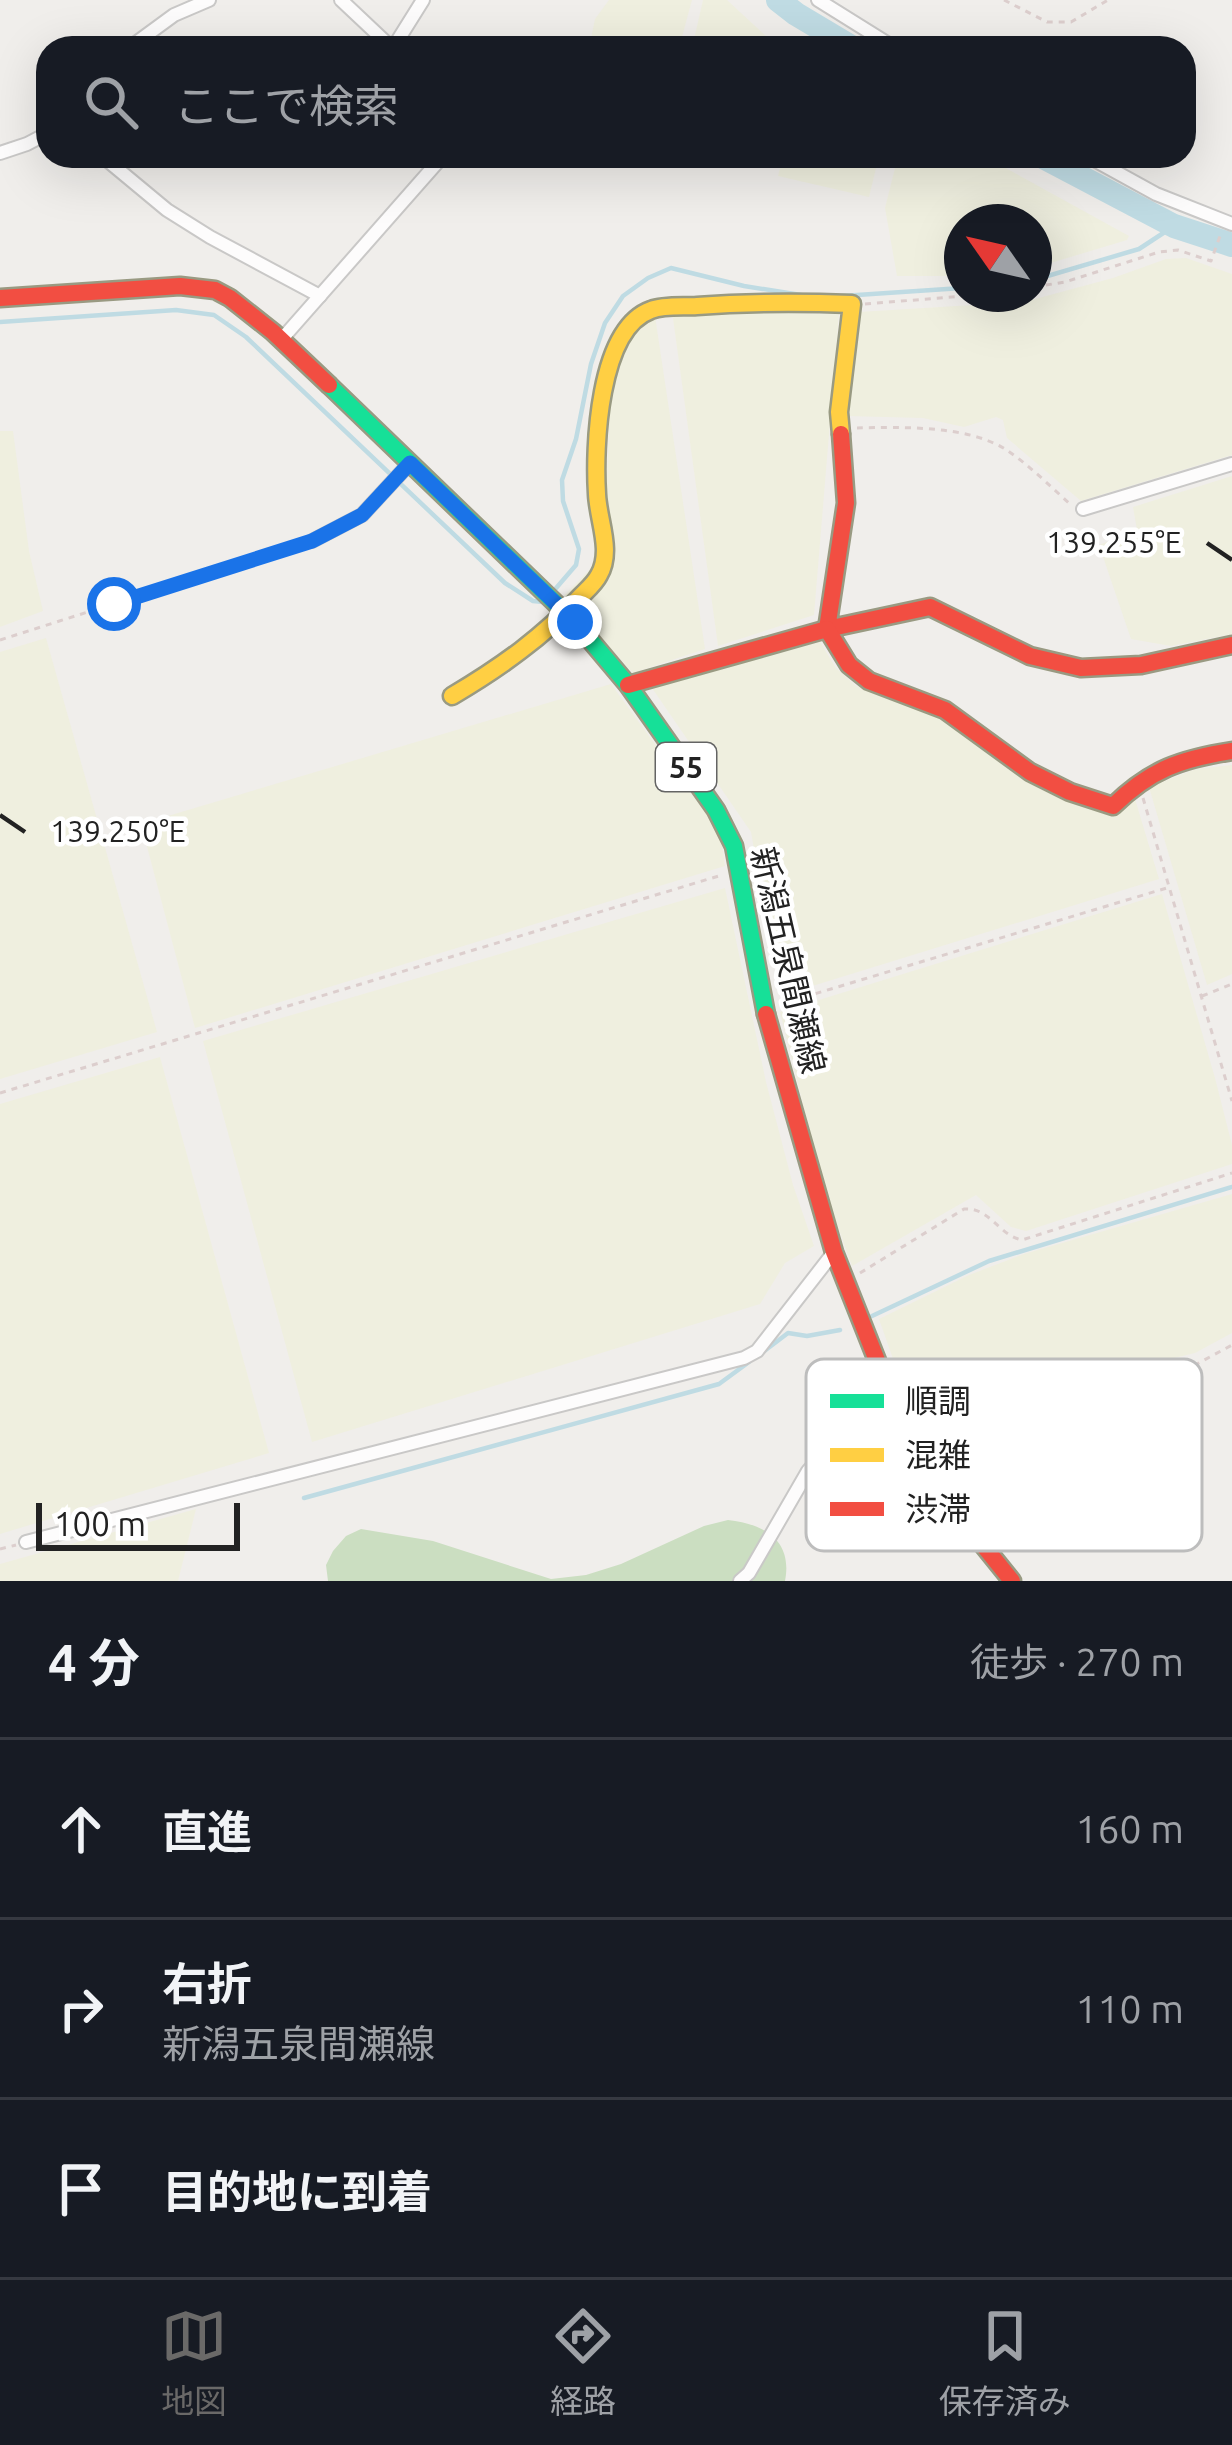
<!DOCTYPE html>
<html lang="ja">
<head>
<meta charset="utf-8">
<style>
	:root { --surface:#171b24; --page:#242831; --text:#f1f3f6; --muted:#9ea1a6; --line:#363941; --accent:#6a6968 }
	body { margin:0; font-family:Ubuntu,"Noto Sans JP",sans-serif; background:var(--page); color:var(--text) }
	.compass { position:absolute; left:944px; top:204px; width:108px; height:108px; border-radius:50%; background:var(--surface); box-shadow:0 12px 48px #0002; rotate:304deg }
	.scale { position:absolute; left:36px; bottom:30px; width:204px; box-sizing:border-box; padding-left:12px; border:6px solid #222; border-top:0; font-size:33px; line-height:42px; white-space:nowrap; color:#222; -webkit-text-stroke:9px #fff; paint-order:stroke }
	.stop { position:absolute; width:36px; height:36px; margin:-27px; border:9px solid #1a73e8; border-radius:50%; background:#fff }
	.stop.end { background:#1a73e8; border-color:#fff; box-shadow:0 3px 12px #0008 }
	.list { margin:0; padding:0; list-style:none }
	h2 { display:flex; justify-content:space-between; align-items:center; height:156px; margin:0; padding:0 48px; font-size:51px }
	h2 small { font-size:39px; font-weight:400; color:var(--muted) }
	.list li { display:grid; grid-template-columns:78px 1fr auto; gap:36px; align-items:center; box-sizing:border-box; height:180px; padding:0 48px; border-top:3px solid var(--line) }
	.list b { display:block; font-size:45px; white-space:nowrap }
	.list p { margin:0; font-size:39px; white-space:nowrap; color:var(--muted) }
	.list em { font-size:39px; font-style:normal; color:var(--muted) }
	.icon { flex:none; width:66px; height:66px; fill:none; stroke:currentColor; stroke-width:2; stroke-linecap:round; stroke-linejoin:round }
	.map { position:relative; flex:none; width:1232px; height:1581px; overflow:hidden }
	.search { position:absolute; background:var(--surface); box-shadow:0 12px 48px #0002; left:36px; right:36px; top:36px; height:132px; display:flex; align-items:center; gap:30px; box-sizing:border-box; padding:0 42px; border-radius:36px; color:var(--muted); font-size:45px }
	.sheet { height:696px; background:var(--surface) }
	nav { display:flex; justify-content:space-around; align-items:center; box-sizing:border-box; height:168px; border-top:3px solid var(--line); background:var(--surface); font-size:33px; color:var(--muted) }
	nav a { display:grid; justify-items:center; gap:6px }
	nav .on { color:var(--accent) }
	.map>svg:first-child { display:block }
	.farmland { fill:#efefdf }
	.forest { fill:#cbdec1 }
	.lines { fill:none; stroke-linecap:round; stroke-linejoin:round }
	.stream { stroke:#bfdbe3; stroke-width:4.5 }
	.river { stroke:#bfdbe3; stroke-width:24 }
	.street-casing { stroke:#c9c8c7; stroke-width:16 }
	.fast-casing { stroke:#999a82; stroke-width:21 }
	.slow-casing { stroke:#999a82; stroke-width:21 }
	.jam-casing { stroke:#999a82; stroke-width:21 }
	.path { stroke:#dccecd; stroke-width:3; stroke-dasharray:6 6; stroke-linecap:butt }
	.street { stroke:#fdfcfc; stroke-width:12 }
	.fast { stroke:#16e098; stroke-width:16 }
	.slow { stroke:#ffcf43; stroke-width:16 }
	.jam { stroke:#f24e42; stroke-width:16 }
	.route { stroke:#1a73e8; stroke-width:15 }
	.ticks { fill:none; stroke:#222; stroke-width:4.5 }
	.labels { text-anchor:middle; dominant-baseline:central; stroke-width:9; stroke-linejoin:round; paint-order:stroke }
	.shield { fill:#fff; stroke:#646464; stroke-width:3 }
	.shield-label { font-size:30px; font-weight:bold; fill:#222 }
	.street-label { font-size:33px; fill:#222; stroke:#fff }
	.key { fill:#fff; stroke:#bdbdbd; stroke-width:3 }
	.key-label { font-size:33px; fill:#222 }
	.ticks-label { font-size:30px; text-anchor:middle; fill:#222; stroke:#fff; stroke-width:9; stroke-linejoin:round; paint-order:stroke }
</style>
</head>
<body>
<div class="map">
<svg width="1232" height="1581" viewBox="0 0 1232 1581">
	<rect width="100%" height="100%" fill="#f0eeeb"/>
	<!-- farmland -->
	<g class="farmland">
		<polygon points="609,0 692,0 679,48 589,48 595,19"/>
		<polygon points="703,0 727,0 779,48 692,48"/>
		<polygon points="783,156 879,156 869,197 778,176"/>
		<polygon points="898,156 984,156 1129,236 1127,240 1034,268 1034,222 962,222 962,276 897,276 885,208"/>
		<polygon points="1186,258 1232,274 1232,455 1081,501 1007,438 1003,420 996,417 964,427 923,418 846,416 859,312 1024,302 1113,278 1166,259"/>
		<polygon points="672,311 839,314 814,615 718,646"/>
		<polygon points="655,316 705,649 633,673 564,596 598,561 606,507 610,395 621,357 633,333 645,321"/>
		<polygon points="0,431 13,431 29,551 43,611 0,627"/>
		<polygon points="1232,476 1232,634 1171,646 1131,639 1099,545 1137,530 1133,507"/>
		<polygon points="46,638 157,1032 0,1079 0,652"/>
		<polygon points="820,642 836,668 856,686 923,710 957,726 980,742 1001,764 1081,804 1135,799 1159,879 780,996 751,832 652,688"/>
		<polygon points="611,684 712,822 721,838 725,866 195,1028 141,824"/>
		<polygon points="1232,765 1232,974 1207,985 1149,787 1196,769"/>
		<polygon points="725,888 766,1082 793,1185 814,1246 785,1263 760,1304 312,1442 203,1041"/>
		<polygon points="1162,894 1215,1078 1232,1145 1232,1164 1026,1231 1011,1227 976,1195 852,1266 823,1185 780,1012"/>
		<polygon points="160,1057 269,1453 0,1534 0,1104"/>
		<polygon points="1232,1194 1232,1333 1195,1353 1100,1376 1050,1361 960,1368 909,1404 879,1319 969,1275 1024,1254"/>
		<polygon points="196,1509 178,1581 0,1581 0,1564"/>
	</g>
	<!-- forest -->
	<path class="forest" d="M728,1520C764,1524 793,1540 785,1581H328L326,1565L333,1551L346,1536L361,1529L433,1541L551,1579L586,1575L621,1564L704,1526Z"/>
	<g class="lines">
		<!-- stream -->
		<g class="stream">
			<polyline points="1034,280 1139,249 1174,226"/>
			<polyline points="842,296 962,288"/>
			<polyline points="0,322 176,310 214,315 246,337 505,583 533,601 543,602"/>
			<polyline points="551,594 576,565 579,549 563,501 562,480 576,439 591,364 605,323 623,296 648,278 671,268 744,286 801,295"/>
			<polyline points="872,1316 989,1261 1232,1187"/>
			<polyline points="763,1352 788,1333 807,1336 840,1330"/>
			<polyline points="304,1498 719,1384 749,1362"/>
		</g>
		<!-- river -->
		<g class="river">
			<polyline points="778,0 796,14 853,48"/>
			<polyline points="1041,156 1174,226 1232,245"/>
		</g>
		<defs>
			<g id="street">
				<polyline points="341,0 392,48"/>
				<polyline points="818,0 895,48"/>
				<polyline points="129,48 174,15 209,0"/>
				<polyline points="393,48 423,0"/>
				<polyline points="0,153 27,144 48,133"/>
				<polyline points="102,156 167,210 210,237 320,296"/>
				<polyline points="1087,156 1156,194 1232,224"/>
				<polyline points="281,340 443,156"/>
				<polyline points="1083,509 1232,464"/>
				<polyline points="312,541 362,515 410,463"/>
				<polyline points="26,1542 744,1358 757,1351 834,1252"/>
				<polyline points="740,1581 749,1573 808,1471 825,1452 897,1411"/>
			</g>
			<polyline id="fast" points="329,385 575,622 628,685 716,810 734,846 766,1014"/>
			<path id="slow" d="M452,696C501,667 543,637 581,596C588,589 595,583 599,575C613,551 598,520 597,494C594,448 598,329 651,310C664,305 683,307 697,306C749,302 800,302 852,304L839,412L841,434"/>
			<g id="jam">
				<polyline points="0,298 180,286 215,290 230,298 273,332 329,385"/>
				<polyline points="841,434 846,503 827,629 930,607 1030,656 1081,668 1141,665 1232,645"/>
				<path d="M628,685L827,629L849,665L869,681L945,710L1030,772L1070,792L1113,806C1151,769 1181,759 1232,751"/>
				<polyline points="766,1014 834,1252 897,1411 958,1514 1012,1581"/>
			</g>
		</defs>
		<!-- street casing -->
		<use href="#street" class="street-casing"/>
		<!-- fast casing -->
		<use href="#fast" class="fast-casing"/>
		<!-- slow casing -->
		<use href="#slow" class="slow-casing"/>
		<!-- jam casing -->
		<use href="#jam" class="jam-casing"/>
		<!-- path -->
		<g class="path">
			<polyline points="1004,0 1047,22 1071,22 1108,0"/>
			<polyline points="1034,287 1065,282 1159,252 1178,250 1211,261 1220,236"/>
			<polyline points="865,304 989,294"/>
			<path d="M857,428C901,427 966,425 1005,449C1028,464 1050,486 1070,504"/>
			<polyline points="0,640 301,544"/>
			<polyline points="1143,798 1232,1101"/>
			<polyline points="1202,996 1232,984"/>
			<polyline points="781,1004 1170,887"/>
			<polyline points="0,1093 722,875"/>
			<path d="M860,1273L964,1209C990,1207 998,1235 1022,1240L1232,1173"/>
			<polyline points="962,1493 1032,1475 1022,1415 1195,1365 1232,1345"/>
			<polyline points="0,1549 16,1545"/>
		</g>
		<!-- street -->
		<use href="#street" class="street"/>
		<!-- fast -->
		<use href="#fast" class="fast"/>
		<!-- slow -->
		<use href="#slow" class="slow"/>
		<!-- jam -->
		<use href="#jam" class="jam"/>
	</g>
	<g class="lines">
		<!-- route -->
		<polyline class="route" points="114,604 312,541 362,515 410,463 575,622"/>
	</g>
	<!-- ticks -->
	<path class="ticks" d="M1207,543L1232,560M0,815L25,832"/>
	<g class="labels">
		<!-- shield labels -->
		<rect class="shield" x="656" y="743" width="60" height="48" rx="9"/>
		<g class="shield-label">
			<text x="686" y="767">55</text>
		</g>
		<!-- street labels -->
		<g class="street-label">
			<text transform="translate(789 960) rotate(77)">新潟五泉間瀬線</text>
		</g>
	</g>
	<!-- legend -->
	<rect x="806" y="1359" width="396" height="192" rx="18" class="key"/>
	<rect x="830" y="1394" width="54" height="14" fill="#16e098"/>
	<rect x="830" y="1448" width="54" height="14" fill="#ffcf43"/>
	<rect x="830" y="1502" width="54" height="14" fill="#f24e42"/>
	<g class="key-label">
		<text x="905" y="1413">順調</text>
		<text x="905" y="1467">混雑</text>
		<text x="905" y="1521">渋滞</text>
	</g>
	<g class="ticks-label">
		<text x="1114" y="553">139.255°E</text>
		<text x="118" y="842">139.250°E</text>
	</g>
</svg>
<svg class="compass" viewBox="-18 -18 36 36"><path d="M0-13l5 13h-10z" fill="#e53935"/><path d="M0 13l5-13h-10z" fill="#9ea1a6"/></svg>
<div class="scale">100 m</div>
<div class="stop" style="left:114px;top:604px"></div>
<div class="stop end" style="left:575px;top:622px"></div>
<div class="search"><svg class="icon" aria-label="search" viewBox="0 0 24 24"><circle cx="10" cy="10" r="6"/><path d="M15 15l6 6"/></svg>ここで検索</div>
</div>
<section class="sheet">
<h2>4 分<small>徒歩 · 270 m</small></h2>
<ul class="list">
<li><svg class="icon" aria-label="ahead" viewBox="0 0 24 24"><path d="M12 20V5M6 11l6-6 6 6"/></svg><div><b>直進</b></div><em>160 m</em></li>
<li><svg class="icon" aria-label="right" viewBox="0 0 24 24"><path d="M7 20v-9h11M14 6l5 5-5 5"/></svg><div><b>右折</b><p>新潟五泉間瀬線</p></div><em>110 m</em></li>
<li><svg class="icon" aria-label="arrive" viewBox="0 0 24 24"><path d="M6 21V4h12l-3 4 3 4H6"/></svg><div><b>目的地に到着</b></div></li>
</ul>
</section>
<nav>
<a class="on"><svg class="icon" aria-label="map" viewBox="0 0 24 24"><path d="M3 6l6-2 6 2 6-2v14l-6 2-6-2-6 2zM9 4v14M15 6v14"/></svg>地図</a>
<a><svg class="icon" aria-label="directions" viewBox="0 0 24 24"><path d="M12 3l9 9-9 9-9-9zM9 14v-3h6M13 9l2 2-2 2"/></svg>経路</a>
<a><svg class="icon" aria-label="saved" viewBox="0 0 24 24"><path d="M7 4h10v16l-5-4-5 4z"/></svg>保存済み</a>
</nav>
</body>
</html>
